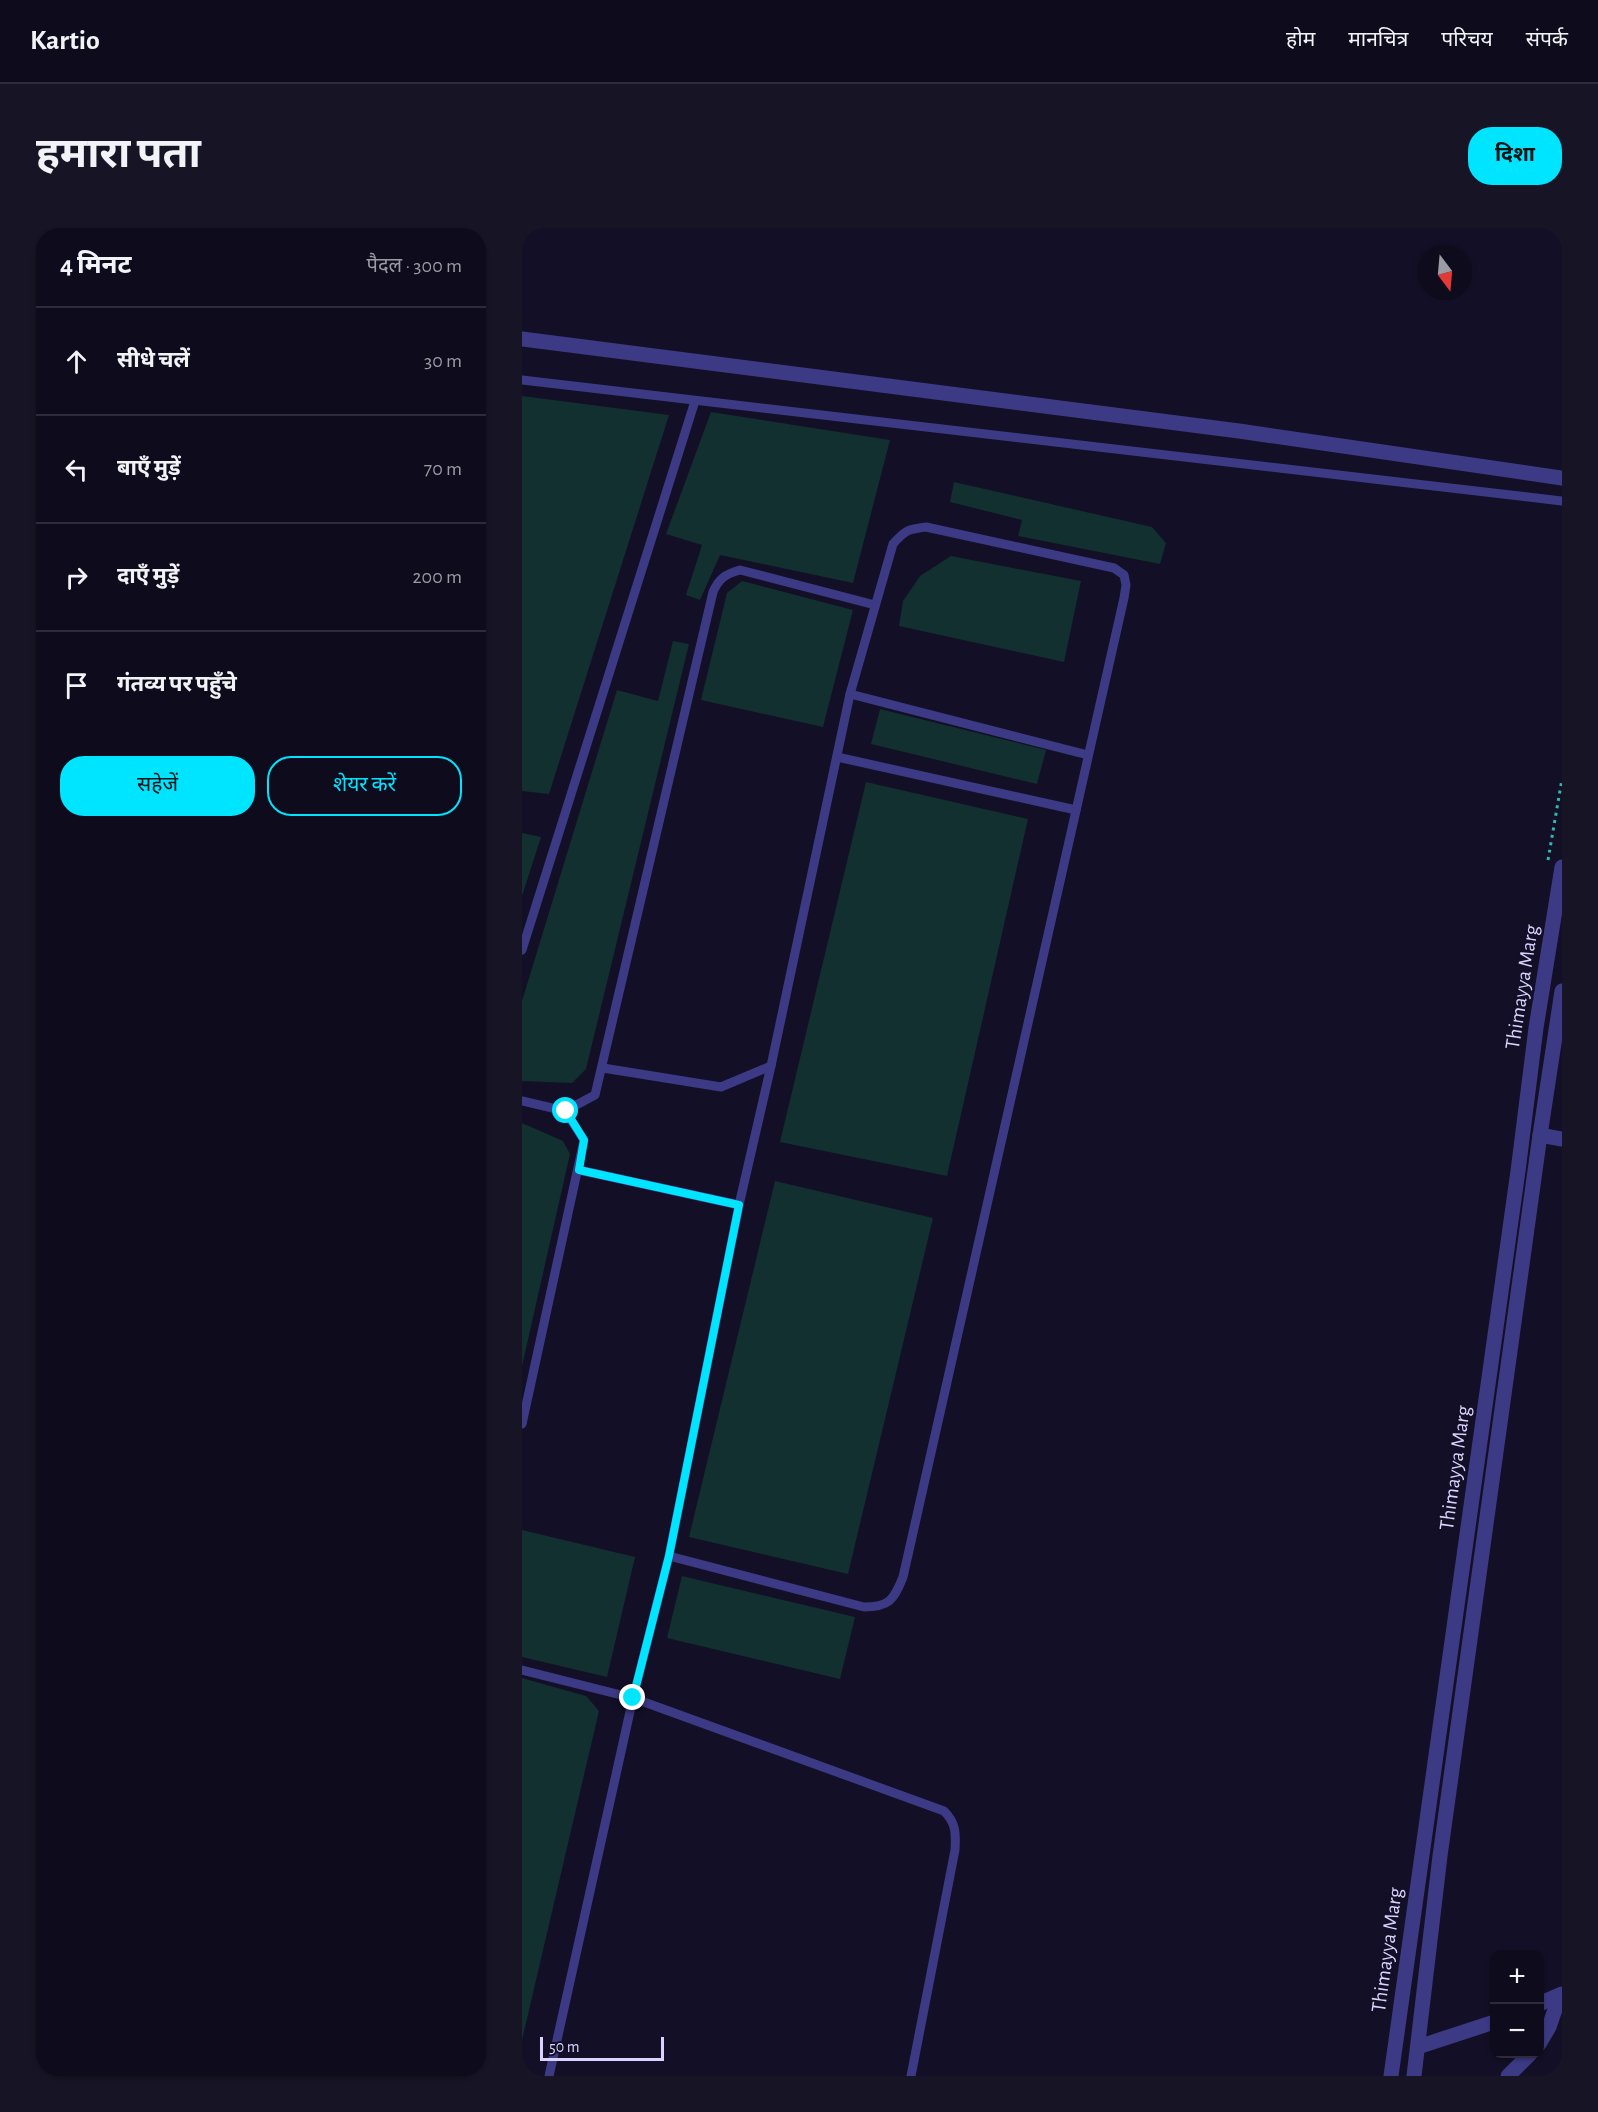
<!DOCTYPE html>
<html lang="hi">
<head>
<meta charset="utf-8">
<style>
	:root { --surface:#0e0b1c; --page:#171425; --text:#f1f3f6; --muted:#9b9ba3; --line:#2e2b3b; --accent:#00e5ff }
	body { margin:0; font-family:"Alegreya Sans","Noto Sans Devanagari",sans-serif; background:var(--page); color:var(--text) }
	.controls { position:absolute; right:18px; bottom:18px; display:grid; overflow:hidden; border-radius:12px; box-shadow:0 2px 4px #0004 }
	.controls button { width:54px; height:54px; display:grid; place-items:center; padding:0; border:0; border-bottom:2px solid var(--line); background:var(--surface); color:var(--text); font:30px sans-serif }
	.compass { position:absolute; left:896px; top:18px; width:54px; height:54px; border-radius:50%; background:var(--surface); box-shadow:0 2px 4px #0004; rotate:164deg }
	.scale { position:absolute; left:18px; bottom:15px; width:124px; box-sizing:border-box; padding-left:6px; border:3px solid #d9d4ff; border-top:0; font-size:16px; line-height:21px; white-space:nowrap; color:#d9d4ff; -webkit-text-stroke:4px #130f26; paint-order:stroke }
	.stop { position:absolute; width:18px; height:18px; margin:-14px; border:4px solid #00e5ff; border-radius:50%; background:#fff }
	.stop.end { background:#00e5ff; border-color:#fff; box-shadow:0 2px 6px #0008 }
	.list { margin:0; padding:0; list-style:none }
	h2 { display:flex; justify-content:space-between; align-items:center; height:78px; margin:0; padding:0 24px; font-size:26px }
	h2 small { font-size:20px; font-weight:400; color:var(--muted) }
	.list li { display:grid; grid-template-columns:39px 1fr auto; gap:18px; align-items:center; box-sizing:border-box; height:108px; padding:0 24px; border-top:2px solid var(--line) }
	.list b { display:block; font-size:22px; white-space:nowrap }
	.list em { font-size:20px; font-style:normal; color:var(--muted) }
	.actions { display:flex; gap:12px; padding:18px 24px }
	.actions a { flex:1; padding:14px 0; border:2px solid var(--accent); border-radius:24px; text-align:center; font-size:21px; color:var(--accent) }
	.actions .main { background:var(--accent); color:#111 }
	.icon { flex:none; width:33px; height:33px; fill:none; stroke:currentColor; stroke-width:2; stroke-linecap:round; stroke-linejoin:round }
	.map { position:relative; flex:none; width:1040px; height:1848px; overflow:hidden; border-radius:24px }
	header { display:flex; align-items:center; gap:36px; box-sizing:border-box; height:84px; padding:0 30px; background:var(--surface); border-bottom:2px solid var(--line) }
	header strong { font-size:28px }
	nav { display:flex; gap:33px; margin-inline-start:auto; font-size:21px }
	.intro { display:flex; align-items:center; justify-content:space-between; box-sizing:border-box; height:144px; padding:0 36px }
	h1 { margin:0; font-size:42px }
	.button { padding:15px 27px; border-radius:24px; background:var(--accent); color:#111; font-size:21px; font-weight:700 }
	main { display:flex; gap:36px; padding:0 36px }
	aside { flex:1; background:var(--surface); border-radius:24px; box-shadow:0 2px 4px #0004 }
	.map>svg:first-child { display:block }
	.green { fill:#12302f }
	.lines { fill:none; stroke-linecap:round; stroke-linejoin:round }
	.path { stroke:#2fb8b0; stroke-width:3; stroke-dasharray:3 4.5; stroke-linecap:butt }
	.service { stroke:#3d3a85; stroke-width:9 }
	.minor { stroke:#3d3a85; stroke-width:15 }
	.tertiary { stroke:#3d3a85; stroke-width:15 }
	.route { stroke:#00e5ff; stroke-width:8 }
	.labels { text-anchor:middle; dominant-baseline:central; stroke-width:5; stroke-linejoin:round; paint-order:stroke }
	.street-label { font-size:21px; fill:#d9d4ff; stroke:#130f26 }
</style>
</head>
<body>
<header>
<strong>Kartio</strong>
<nav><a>होम</a><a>मानचित्र</a><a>परिचय</a><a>संपर्क</a></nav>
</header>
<div class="intro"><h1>हमारा पता</h1><a class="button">दिशा</a></div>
<main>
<aside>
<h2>4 मिनट<small>पैदल · 300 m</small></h2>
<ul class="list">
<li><svg class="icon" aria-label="ahead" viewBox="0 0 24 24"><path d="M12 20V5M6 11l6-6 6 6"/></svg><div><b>सीधे चलें</b></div><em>30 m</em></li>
<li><svg class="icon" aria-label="left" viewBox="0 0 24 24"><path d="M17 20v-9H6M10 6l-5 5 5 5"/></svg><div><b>बाएँ मुड़ें</b></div><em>70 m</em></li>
<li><svg class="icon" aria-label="right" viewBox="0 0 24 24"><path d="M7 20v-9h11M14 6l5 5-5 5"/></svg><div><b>दाएँ मुड़ें</b></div><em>200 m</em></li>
<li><svg class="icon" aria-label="arrive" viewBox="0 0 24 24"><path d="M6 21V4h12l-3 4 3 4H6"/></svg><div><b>गंतव्य पर पहुँचे</b></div></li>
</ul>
<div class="actions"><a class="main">सहेजें</a><a>शेयर करें</a></div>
</aside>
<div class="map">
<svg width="1040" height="1848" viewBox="0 0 1040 1848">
	<rect width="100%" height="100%" fill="#130f26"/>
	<!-- green -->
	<g class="green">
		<polygon points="0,168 147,187 27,566 0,563"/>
		<polygon points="189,184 368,212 331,355 198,327 178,372 164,367 180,317 144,306"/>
		<polygon points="432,254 630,299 644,315 638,336 496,308 500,292 428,274"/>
		<polygon points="429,328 559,353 542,434 377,398 381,373 398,348"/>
		<polygon points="220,353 331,382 301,499 179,472 205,365"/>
		<polygon points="151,413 167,416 64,841 50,855 0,853 0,773 95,462 136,473"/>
		<polygon points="358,481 524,522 515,556 349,516"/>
		<polygon points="344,554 506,591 425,948 258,914"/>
		<polygon points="0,605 19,609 0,668"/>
		<polygon points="0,895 41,913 48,926 0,1138"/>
		<polygon points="253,953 411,990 326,1346 167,1309"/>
		<polygon points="0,1302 113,1329 85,1449 0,1429"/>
		<polygon points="160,1348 333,1389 318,1451 145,1410"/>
		<polygon points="0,1450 64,1468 77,1483 0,1812"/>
	</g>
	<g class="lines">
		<!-- path -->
		<polyline class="path" points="1026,632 1040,551"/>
		<!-- service -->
		<g class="service">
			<polyline points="0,152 1040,273"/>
			<polyline points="328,466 566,527"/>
			<polyline points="315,529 554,582"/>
			<polyline points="0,722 173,173"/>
			<polyline points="81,840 199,859 249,838"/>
			<polyline points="0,873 43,883"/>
			<polyline points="57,942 217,977"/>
			<path d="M0,1196L62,912L43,883L73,867L191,364C197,350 204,346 218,342L353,377"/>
			<path d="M0,1442L111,1470L422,1583C434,1595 434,1605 433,1622L389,1848"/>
			<path d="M27,1848L111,1470L147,1328L217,977L249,838L328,466L371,316C383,302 387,301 404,299L592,340L602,347L604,357L602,370L381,1349C372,1372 367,1379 342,1379L147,1328"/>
		</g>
		<!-- minor -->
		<g class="minor">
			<polyline points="0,111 717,203 1040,250"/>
			<polyline points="1017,1776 1040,1766"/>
			<polyline points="1017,1816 1027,1799 1038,1767"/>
			<polyline points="896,1819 972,1794"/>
			<polyline points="986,1848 1008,1826"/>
		</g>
		<!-- tertiary -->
		<g class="tertiary">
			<polyline points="1018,907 1040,911"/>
			<polyline points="869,1848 996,943 1014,800 1040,639"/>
			<polyline points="892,1848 918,1628 1018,907 1040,763"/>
		</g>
	</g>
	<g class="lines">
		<!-- route -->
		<polyline class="route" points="44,883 62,912 57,942 217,977 147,1328 111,1470"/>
	</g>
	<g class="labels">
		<!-- street labels -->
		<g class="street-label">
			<text transform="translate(1000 759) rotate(-81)">Thimayya Marg</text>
			<text transform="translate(933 1240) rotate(-82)">Thimayya Marg</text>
			<text transform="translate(865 1722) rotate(-82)">Thimayya Marg</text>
		</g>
	</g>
</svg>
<div class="controls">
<button>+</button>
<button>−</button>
</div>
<svg class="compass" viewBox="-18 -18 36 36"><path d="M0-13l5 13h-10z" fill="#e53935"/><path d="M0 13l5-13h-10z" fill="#9b9ba3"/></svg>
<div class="scale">50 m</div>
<div class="stop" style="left:44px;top:883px"></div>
<div class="stop end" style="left:111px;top:1470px"></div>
</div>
</main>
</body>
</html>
